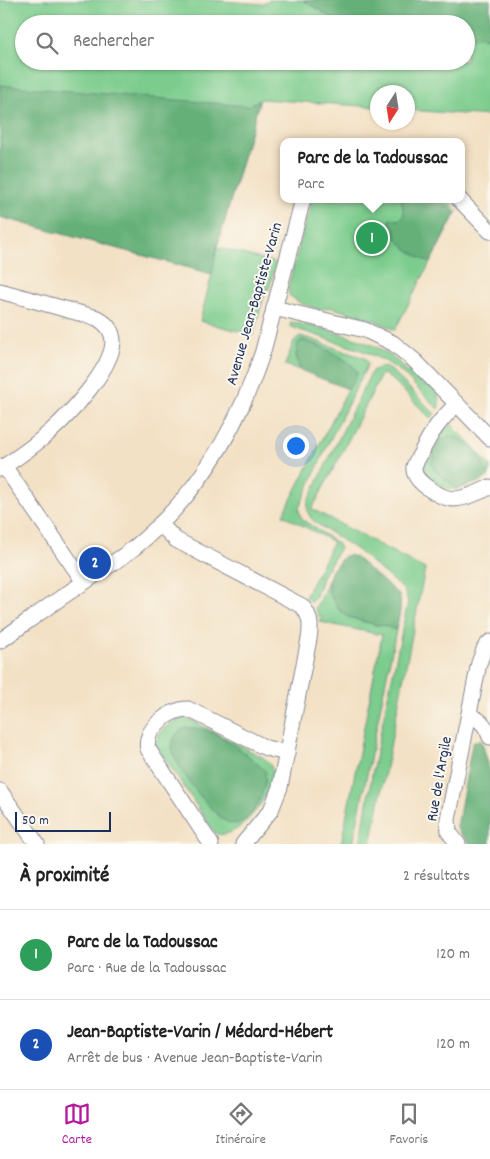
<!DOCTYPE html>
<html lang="fr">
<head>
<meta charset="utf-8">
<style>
	:root { --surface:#fff; --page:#f2f2f2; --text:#222; --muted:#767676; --line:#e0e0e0; --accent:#b5179e }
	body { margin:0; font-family:Dekko,sans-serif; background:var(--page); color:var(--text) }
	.compass { position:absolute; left:370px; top:85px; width:45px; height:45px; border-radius:50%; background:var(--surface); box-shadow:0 1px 4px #0004; rotate:192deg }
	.scale { position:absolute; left:15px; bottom:12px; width:96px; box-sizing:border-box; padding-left:5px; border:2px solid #1b2f5e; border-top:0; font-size:14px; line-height:18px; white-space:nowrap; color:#1b2f5e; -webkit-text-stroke:4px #fbf7ec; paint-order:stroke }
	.you { position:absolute; left:295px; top:445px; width:18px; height:18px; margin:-12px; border:4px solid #fff; border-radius:50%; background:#1a73e8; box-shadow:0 0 0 8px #1a73e833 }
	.badge { display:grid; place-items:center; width:32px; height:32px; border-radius:50%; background:var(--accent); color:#fff; font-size:16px; font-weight:700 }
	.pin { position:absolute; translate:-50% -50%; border:2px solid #fff; box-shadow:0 1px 5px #0006 }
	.popup { position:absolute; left:280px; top:138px; width:185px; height:65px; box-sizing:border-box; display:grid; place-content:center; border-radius:10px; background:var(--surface); filter:drop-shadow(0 1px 4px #0005); font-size:16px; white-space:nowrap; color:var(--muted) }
	.popup b { font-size:19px; color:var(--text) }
	.popup::after { content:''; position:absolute; left:50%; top:100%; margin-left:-10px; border:10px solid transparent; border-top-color:var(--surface) }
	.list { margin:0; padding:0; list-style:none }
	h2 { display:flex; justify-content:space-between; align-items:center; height:65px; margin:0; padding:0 20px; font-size:21px }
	h2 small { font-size:16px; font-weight:400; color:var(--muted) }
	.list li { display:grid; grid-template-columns:32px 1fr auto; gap:15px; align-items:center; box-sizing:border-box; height:90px; padding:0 20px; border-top:1px solid var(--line) }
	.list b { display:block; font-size:19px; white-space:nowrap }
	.list p { margin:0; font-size:16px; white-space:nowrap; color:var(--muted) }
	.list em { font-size:16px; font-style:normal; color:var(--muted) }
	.icon { flex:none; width:28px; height:28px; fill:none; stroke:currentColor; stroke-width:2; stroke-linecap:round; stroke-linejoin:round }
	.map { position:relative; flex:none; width:490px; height:844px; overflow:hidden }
	.search { position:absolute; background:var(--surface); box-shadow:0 1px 4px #0004; left:15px; right:15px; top:15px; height:55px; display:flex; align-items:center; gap:12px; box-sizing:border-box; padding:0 18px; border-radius:28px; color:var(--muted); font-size:19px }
	.sheet { height:245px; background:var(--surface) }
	nav { display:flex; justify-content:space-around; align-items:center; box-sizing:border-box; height:70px; border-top:1px solid var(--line); background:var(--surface); font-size:14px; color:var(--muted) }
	nav a { display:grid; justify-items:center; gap:2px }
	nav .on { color:var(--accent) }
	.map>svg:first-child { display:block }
	.green { fill:#7ccc8d; stroke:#4c7e76 }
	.forest { fill:#65b078; stroke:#40706b }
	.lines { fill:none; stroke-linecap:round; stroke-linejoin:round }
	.minor-casing { stroke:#878892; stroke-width:17 }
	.minor { stroke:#fff; stroke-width:15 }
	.labels { text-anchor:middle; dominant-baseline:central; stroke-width:4; stroke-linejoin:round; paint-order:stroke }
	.street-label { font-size:16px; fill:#1b2f5e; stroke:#fbf7ec }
</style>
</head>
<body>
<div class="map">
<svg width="490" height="844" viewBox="0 0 490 844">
	<rect width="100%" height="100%" fill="#fbf7ec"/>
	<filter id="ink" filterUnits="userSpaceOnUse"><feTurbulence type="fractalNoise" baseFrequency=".02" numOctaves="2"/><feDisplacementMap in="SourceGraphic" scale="10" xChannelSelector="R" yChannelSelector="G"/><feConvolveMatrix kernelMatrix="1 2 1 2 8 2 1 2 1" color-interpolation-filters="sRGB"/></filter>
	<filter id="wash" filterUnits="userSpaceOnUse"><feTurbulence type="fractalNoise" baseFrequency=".0096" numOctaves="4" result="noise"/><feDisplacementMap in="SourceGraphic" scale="20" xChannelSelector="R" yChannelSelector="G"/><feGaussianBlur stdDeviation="1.12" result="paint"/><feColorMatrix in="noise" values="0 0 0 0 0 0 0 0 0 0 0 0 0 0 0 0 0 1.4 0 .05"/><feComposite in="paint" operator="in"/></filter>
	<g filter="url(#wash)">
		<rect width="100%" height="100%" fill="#f3e1c5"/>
		<!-- green -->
		<g class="green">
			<polygon points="0,0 211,0 262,4 270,0 303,0 334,19 345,24 24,24 24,61 466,61 466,38 490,37 490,116 408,110 408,92 378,92 377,107 260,99 217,247 276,263 269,289 266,289 253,335 200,321 212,274 0,217"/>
			<polygon points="312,199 445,199 457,211 395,330 376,321 354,314 329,307 321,310 300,303 289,295 288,287"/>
			<path d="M291,322C315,326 366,339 387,353C400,362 410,374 422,384C427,387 424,384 429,386C438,389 441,401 438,409L400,371L385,361L361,350L297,329L290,326Z"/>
			<polygon points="300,336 311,339 346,352 365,358 368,364 328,444 299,508 300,515 303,520 337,543 340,548 323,575 316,596 311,602 305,597 333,542 283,515 348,389 357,375 351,364 322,347 303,340 296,354 300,370 285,365 294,341"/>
			<path d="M380,367H385L394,373L435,414L430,418L396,383L382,373L344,449L312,509L425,569L371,844H360L374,763L408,602L404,590L357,550L316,523C308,516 306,511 308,501L372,371Z"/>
			<path d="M451,424L471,444L490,466L489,476L477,452L432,466L435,471L458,489C447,491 428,481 424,470L425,464L442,432Z"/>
			<polygon points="328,581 328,590 340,611 358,620 377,625 382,624 396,630 353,844 341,844 382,635 320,622 319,620 323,620 322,617 319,617 315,608 322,596"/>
			<path d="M184,718L193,721L264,758C269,762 273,768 273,774C273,793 237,844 215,833L156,745C155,732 172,721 184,718Z"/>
		</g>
		<!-- forest -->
		<g class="forest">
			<polygon points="303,0 490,0 490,37 466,38 466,24 345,24 334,19"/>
			<polygon points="0,85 248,106 260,99 217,247 212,274 0,217"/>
			<polygon points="401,199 439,199 455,213 430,263 411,252 401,244 396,237 395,230 389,220 392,218 397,220 401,219 404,214"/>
			<path d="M302,340C314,343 353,360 357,372C358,377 351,385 348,389L300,370L296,354L298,343Z"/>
			<path d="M449,435C476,443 477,452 489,476L481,481L458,489L435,471L432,466V460L440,441Z"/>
			<path d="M349,555L355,557L399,595C403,606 398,619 396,630L382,625H377L348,617L340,611L329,594L328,581L332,570L344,556Z"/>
			<path d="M185,728C193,728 201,728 208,731C229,739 250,756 266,772C265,775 266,780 265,783C263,798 246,832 227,822C212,814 171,763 172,746C173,737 178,732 185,728Z"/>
			<polygon points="480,740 482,742 490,771 490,844 470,844 458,831 457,827 472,744 474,741"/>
		</g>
	</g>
	<g filter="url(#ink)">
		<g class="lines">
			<defs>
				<g id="minor">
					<polyline points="459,199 490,231"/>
					<path d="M0,291L97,318C106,323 113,331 113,342C112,369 69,415 50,432C34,446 17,458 0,469"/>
					<polyline points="274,308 365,330 393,343 415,361 490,438"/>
					<path d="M457,404C439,421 432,431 421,453C419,457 415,462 414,467C412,482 441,498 453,499C465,499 480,492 490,487"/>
					<polyline points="4,466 84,582"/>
					<path d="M160,524L176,540L302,606C311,616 311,626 309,639L280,787L271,810L243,844"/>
					<path d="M0,641C24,624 47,607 71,591C92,577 114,563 134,548C196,497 238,428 263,351L303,199"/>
					<path d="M469,716C481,719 486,726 490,737"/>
					<polyline points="0,791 37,844"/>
					<path d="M211,844L148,749C143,730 169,709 188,709L266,748L287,753"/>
					<polyline points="458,844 449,832 448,819 479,663 485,647 490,642"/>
				</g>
			</defs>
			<!-- minor casing -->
			<use href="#minor" class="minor-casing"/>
			<!-- minor -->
			<use href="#minor" class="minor"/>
		</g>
	</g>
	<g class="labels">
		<!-- street labels -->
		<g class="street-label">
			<text transform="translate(255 304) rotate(-74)">Avenue Jean-Baptiste-Varin</text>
			<text transform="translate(440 779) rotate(-80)">Rue de l'Argile</text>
		</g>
	</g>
</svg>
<svg class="compass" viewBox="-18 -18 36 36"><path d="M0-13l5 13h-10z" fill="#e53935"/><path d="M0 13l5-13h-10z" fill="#767676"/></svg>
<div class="scale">50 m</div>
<div class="you"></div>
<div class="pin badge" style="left:372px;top:238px;background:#2e9e5b">1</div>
<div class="popup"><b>Parc de la Tadoussac</b>Parc</div>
<div class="pin badge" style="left:95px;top:563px;background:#1a4fb4">2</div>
<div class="search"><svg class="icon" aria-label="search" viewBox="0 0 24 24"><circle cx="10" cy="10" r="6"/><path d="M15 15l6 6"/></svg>Rechercher</div>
</div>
<section class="sheet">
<h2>À proximité<small>2 résultats</small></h2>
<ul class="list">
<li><span class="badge" style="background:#2e9e5b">1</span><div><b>Parc de la Tadoussac</b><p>Parc · Rue de la Tadoussac</p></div><em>120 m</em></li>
<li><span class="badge" style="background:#1a4fb4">2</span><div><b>Jean-Baptiste-Varin / Médard-Hébert</b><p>Arrêt de bus · Avenue Jean-Baptiste-Varin</p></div><em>120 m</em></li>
</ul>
</section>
<nav>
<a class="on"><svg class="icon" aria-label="map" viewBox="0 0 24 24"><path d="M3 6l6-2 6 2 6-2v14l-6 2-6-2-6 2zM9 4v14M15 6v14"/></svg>Carte</a>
<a><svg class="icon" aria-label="directions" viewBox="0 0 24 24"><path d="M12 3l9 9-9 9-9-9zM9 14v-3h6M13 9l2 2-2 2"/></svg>Itinéraire</a>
<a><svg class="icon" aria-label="saved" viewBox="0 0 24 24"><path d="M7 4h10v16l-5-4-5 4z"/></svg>Favoris</a>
</nav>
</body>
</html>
